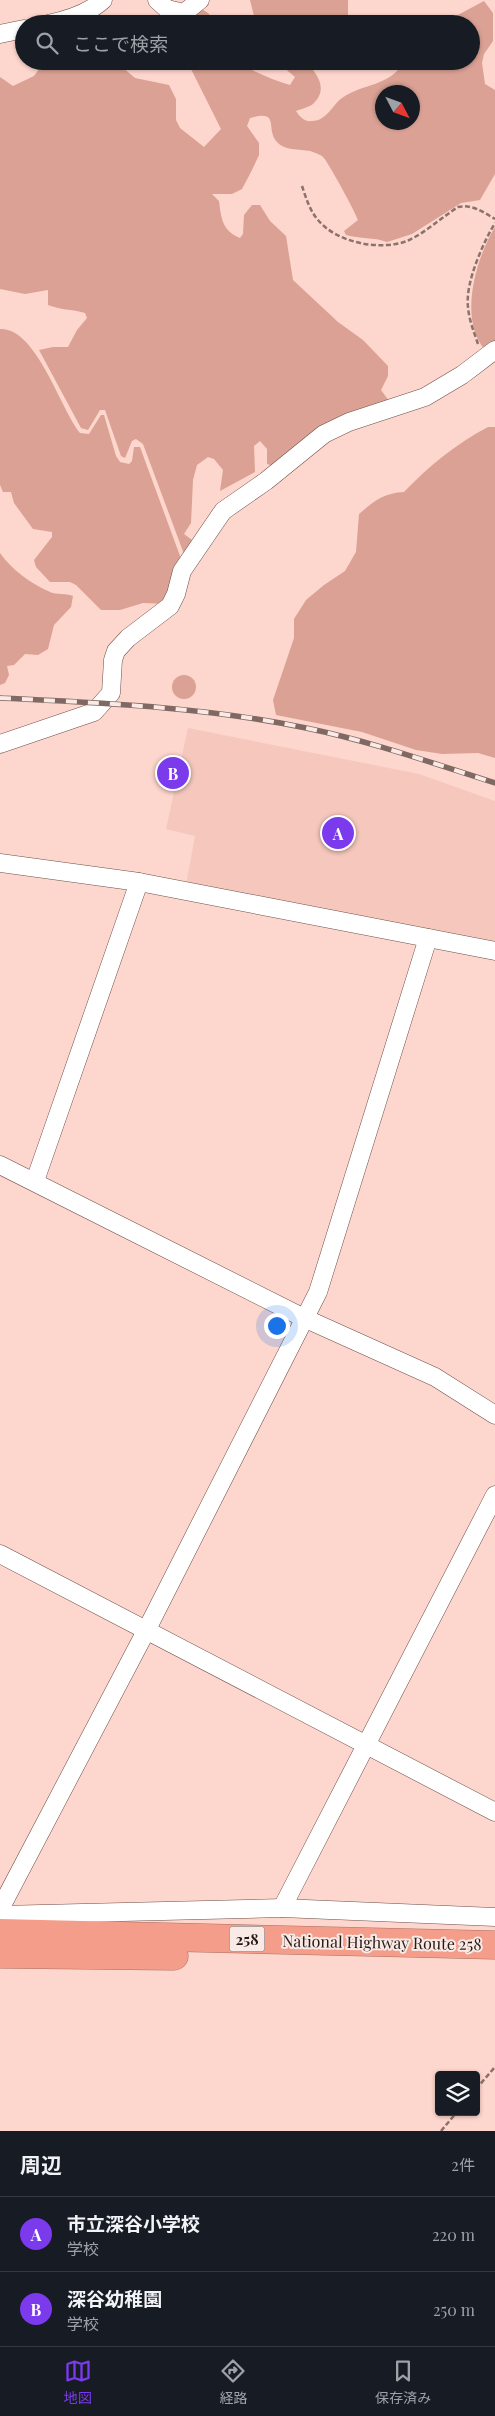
<!DOCTYPE html>
<html lang="ja">
<head>
<meta charset="utf-8">
<style>
	:root { --surface:#171b24; --page:#242831; --text:#f1f3f6; --muted:#9ea1a6; --line:#363941; --accent:#7c3aed }
	body { margin:0; font-family:"Playfair Display","Noto Sans JP",serif; background:var(--page); color:var(--text) }
	.controls { position:absolute; right:15px; bottom:15px; display:grid; overflow:hidden; border-radius:5px; box-shadow:0 1px 4px #0004 }
	.controls button { width:45px; height:45px; display:grid; place-items:center; padding:0; border:0; border-bottom:1px solid var(--line); background:var(--surface); color:var(--text); font:25px sans-serif }
	.compass { position:absolute; left:375px; top:85px; width:45px; height:45px; border-radius:50%; background:var(--surface); box-shadow:0 1px 4px #0004; rotate:131deg }
	.you { position:absolute; left:276px; top:1325px; width:18px; height:18px; margin:-12px; border:4px solid #fff; border-radius:50%; background:#1a73e8; box-shadow:0 0 0 8px #1a73e833 }
	.badge { display:grid; place-items:center; width:32px; height:32px; border-radius:50%; background:var(--accent); color:#fff; font-size:16px; font-weight:700 }
	.pin { position:absolute; translate:-50% -50%; border:2px solid #fff; box-shadow:0 1px 5px #0006 }
	.list { margin:0; padding:0; list-style:none }
	h2 { display:flex; justify-content:space-between; align-items:center; height:65px; margin:0; padding:0 20px; font-size:21px }
	h2 small { font-size:16px; font-weight:400; color:var(--muted) }
	.list li { display:grid; grid-template-columns:32px 1fr auto; gap:15px; align-items:center; box-sizing:border-box; height:75px; padding:0 20px; border-top:1px solid var(--line) }
	.list b { display:block; font-size:19px; white-space:nowrap }
	.list p { margin:0; font-size:16px; white-space:nowrap; color:var(--muted) }
	.list em { font-size:16px; font-style:normal; color:var(--muted) }
	.icon { flex:none; width:28px; height:28px; fill:none; stroke:currentColor; stroke-width:2; stroke-linecap:round; stroke-linejoin:round }
	.map { position:relative; flex:none; width:495px; height:2131px; overflow:hidden }
	.search { position:absolute; background:var(--surface); box-shadow:0 1px 4px #0004; left:15px; right:15px; top:15px; height:55px; display:flex; align-items:center; gap:12px; box-sizing:border-box; padding:0 18px; border-radius:28px; color:var(--muted); font-size:19px }
	.sheet { height:215px; background:var(--surface) }
	nav { display:flex; justify-content:space-around; align-items:center; box-sizing:border-box; height:70px; border-top:1px solid var(--line); background:var(--surface); font-size:14px; color:var(--muted) }
	nav a { display:grid; justify-items:center; gap:2px }
	nav .on { color:var(--accent) }
	.map>svg:first-child { display:block }
	.built { fill:#f6c8bd }
	.green { fill:#daa194; fill-rule:evenodd }
	.lines { fill:none; stroke-linecap:round; stroke-linejoin:round }
	.street-casing { stroke:#6f4f48; stroke-width:19 }
	.highway-casing { stroke:#ab6f61; stroke-width:29 }
	.path { stroke:#8b726c; stroke-width:2.5; stroke-dasharray:5 2.5; stroke-linecap:butt }
	.street { stroke:#fff; stroke-width:18 }
	.highway { stroke:#f39d8a; stroke-width:28 }
	.rail-casing { stroke:#816963; stroke-width:5.5 }
	.rail { stroke:#f9eae6; stroke-width:4; stroke-dasharray:11; stroke-linecap:butt }
	.labels { text-anchor:middle; dominant-baseline:central; stroke-width:4; stroke-linejoin:round; paint-order:stroke }
	.shield { fill:#f9eae6; stroke:#655854; stroke-width:1 }
	.shield-label { font-size:15px; font-weight:bold; fill:#261916 }
	.street-label { font-size:16px; fill:#261916; stroke:#f9eae6 }
</style>
</head>
<body>
<div class="map">
<svg width="495" height="2131" viewBox="0 0 495 2131">
	<rect width="100%" height="100%" fill="#fdd6cd"/>
	<!-- built -->
	<polygon class="built" points="188,728 419,774 495,801 495,943 186,885 195,836 166,829"/>
	<!-- green -->
	<g class="green">
		<polygon points="250,0 348,0 348,24 256,24"/>
		<path d="M484,1L493,13V41L484,54L482,63L485,84L495,90V174L480,200L461,203L412,234L387,242C374,237 360,239 346,235L344,231L358,220C356,213 327,160 323,157C321,155 316,153 313,152C302,148 286,152 277,142C265,129 281,109 250,118L247,126L259,143V155L251,172L242,189L232,194H212L219,201C221,217 222,231 240,238L243,234L244,215L252,205H260L270,221L286,236L293,280L338,322L363,340L388,366V376L381,390L389,401L277,467L267,464V449L260,441L254,446L255,472L220,491L223,470L214,459L208,457L197,465L193,480L191,523L184,534L196,543L184,554L143,444L136,439L132,441L125,458L121,456L105,410H100L88,430L81,428L39,350L53,347H68L77,330L87,318L85,313C72,309 60,310 48,305V290L25,294L0,289V77L13,86L34,76L45,61H115L135,78L169,85L176,99V120L180,128L204,147L221,129L187,61H226C234,70 243,66 252,70C265,76 276,81 290,85L295,77L276,61H305C316,72 329,88 314,103C310,107 301,109 296,111C300,117 304,122 312,121C327,121 333,104 342,98C365,82 388,88 405,61H471V24H441ZM382,92H412V122H382Z"/>
		<polygon points="197,6 208,13 217,24 175,24 177,16"/>
		<path d="M495,227V348L485,350C458,319 476,258 495,227Z"/>
		<path d="M0,329C36,327 60,408 80,433L89,434L101,415H104L116,456L120,462L129,464L132,461L134,447H140L180,556V561L168,604L143,603L120,610H101L76,585L70,582H50L36,567L34,560L52,537V532L33,529L14,503L11,492H3L0,485Z"/>
		<path d="M488,427H495V758L478,753L442,754L416,750L362,732L276,715L273,700L294,638V619L306,600L324,585L345,571L356,552L359,514C374,501 384,493 404,492C430,465 456,444 488,427Z"/>
		<path d="M0,553C12,570 30,583 50,592C57,595 65,593 73,596L71,607L54,625L48,649L38,655L25,654L14,665L7,666L9,675L5,683L0,685Z"/>
		<circle cx="184" cy="687" r="12"/>
	</g>
	<g class="lines">
		<defs>
			<g id="street">
				<polyline points="157,0 167,9 184,13 200,0"/>
				<path d="M48,24C67,20 88,14 103,0"/>
				<polyline points="0,34 24,29"/>
				<polyline points="0,744 94,712 111,693 113,660 116,651 128,638 170,606 176,594 182,571 223,511 266,481 324,434 349,422 425,397 462,375 495,350"/>
				<polyline points="0,863 139,882 495,951"/>
				<polyline points="0,1165 304,1318 435,1377 495,1415"/>
				<polyline points="35,1181 139,882"/>
				<polyline points="0,1554 495,1812"/>
				<polyline points="282,1908 495,1495"/>
				<polyline points="0,1909 146,1631 318,1292 428,938"/>
				<polyline points="0,1915 282,1908 495,1917"/>
			</g>
			<g id="highway">
				<polyline points="0,1933 495,1945"/>
				<polyline points="0,1954 174,1956"/>
			</g>
		</defs>
		<!-- street casing -->
		<use href="#street" class="street-casing"/>
		<!-- highway casing -->
		<use href="#highway" class="highway-casing"/>
		<!-- path -->
		<g class="path">
			<path d="M302,186C306,198 310,211 318,220C337,243 380,251 407,241C425,233 441,218 458,207C472,204 483,212 495,219"/>
			<path d="M478,344C474,332 469,320 468,307C465,283 483,243 495,223"/>
			<polyline points="476,2089 495,2067"/>
			<polyline points="441,2131 457,2112"/>
		</g>
		<!-- street -->
		<use href="#street" class="street"/>
		<!-- highway -->
		<use href="#highway" class="highway"/>
		<defs>
			<path id="rail" d="M0,698C102,703 205,707 306,728C370,741 432,763 495,783"/>
		</defs>
		<!-- rail casing -->
		<use href="#rail" class="rail-casing"/>
		<!-- rail -->
		<use href="#rail" class="rail"/>
	</g>
	<g class="labels">
		<!-- shield labels -->
		<rect class="shield" x="229.5" y="1926.5" width="35" height="25" rx="4"/>
		<g class="shield-label">
			<text x="247" y="1939">258</text>
		</g>
		<!-- street labels -->
		<g class="street-label">
			<text transform="translate(382 1942) rotate(1)">National Highway Route 258</text>
		</g>
	</g>
</svg>
<div class="controls">
<button><svg class="icon" aria-label="layers" viewBox="0 0 24 24"><path d="M12 4l9 5-9 5-9-5zM3 14l9 5 9-5"/></svg></button>
</div>
<svg class="compass" viewBox="-18 -18 36 36"><path d="M0-13l5 13h-10z" fill="#e53935"/><path d="M0 13l5-13h-10z" fill="#9ea1a6"/></svg>
<div class="you"></div>
<div class="pin badge" style="left:338px;top:833px">A</div>
<div class="pin badge" style="left:173px;top:773px">B</div>
<div class="search"><svg class="icon" aria-label="search" viewBox="0 0 24 24"><circle cx="10" cy="10" r="6"/><path d="M15 15l6 6"/></svg>ここで検索</div>
</div>
<section class="sheet">
<h2>周辺<small>2件</small></h2>
<ul class="list">
<li><span class="badge">A</span><div><b>市立深谷小学校</b><p>学校</p></div><em>220 m</em></li>
<li><span class="badge">B</span><div><b>深谷幼稚園</b><p>学校</p></div><em>250 m</em></li>
</ul>
</section>
<nav>
<a class="on"><svg class="icon" aria-label="map" viewBox="0 0 24 24"><path d="M3 6l6-2 6 2 6-2v14l-6 2-6-2-6 2zM9 4v14M15 6v14"/></svg>地図</a>
<a><svg class="icon" aria-label="directions" viewBox="0 0 24 24"><path d="M12 3l9 9-9 9-9-9zM9 14v-3h6M13 9l2 2-2 2"/></svg>経路</a>
<a><svg class="icon" aria-label="saved" viewBox="0 0 24 24"><path d="M7 4h10v16l-5-4-5 4z"/></svg>保存済み</a>
</nav>
</body>
</html>
